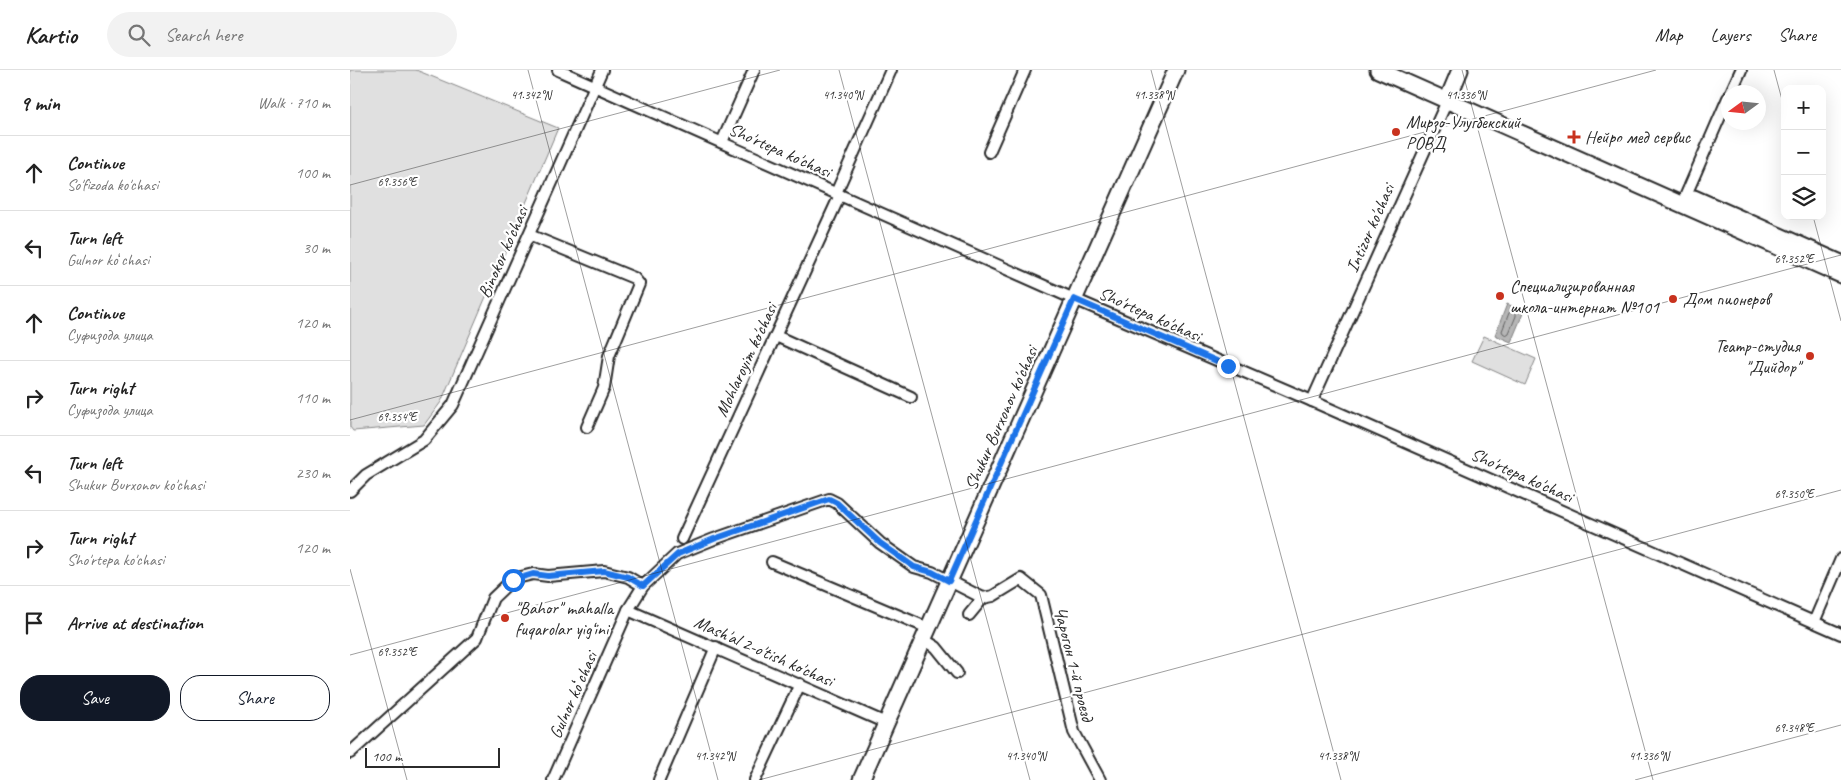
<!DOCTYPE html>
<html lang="en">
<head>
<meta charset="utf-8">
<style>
	:root { --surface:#fff; --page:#f2f2f2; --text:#222; --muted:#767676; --line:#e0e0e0; --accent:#111827 }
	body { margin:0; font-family:Caveat,sans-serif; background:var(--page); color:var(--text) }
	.controls { position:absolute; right:15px; top:15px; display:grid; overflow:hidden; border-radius:10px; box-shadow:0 5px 20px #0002 }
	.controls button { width:45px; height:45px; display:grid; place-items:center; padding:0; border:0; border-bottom:1px solid var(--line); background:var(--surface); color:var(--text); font:25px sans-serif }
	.compass { position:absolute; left:1371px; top:15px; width:45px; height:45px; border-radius:50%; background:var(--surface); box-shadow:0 5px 20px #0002; rotate:255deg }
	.scale { position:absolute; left:15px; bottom:12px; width:135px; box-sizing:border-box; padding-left:5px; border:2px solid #2b2b2b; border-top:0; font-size:14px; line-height:18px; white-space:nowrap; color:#2b2b2b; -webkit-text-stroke:4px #fff; paint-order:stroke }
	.stop { position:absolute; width:15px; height:15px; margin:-11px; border:4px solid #1a73e8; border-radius:50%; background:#fff }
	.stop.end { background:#1a73e8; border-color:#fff; box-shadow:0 1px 5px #0008 }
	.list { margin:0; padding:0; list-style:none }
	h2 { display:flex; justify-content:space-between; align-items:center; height:65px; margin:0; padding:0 20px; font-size:21px }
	h2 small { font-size:16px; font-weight:400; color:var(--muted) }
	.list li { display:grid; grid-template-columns:32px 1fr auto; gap:15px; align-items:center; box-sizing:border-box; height:75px; padding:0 20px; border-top:1px solid var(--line) }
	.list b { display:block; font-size:19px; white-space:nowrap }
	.list p { margin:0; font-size:16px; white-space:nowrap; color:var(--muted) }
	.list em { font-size:16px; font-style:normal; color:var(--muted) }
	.actions { display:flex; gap:10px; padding:15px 20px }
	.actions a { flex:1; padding:11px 0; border:1px solid var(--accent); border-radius:20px; text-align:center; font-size:18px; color:var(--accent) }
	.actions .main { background:var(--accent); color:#fff }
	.icon { flex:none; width:28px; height:28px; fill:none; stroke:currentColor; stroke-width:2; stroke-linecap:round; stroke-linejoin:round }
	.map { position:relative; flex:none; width:1491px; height:710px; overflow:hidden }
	header { display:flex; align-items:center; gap:30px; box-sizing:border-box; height:70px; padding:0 25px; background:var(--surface); border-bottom:1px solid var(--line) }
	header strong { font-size:24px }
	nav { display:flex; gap:28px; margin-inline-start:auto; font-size:18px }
	.search { width:350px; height:45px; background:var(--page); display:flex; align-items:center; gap:12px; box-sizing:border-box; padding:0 18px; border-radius:28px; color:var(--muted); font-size:19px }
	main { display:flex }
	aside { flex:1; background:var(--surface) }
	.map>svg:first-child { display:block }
	.green { fill:#e0e0e0; stroke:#868686 }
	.water { fill:#b6b6b6; stroke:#7e7e7e }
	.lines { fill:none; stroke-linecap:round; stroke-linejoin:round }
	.shore { stroke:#636363; stroke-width:1 }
	.street-casing { stroke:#2b2b2b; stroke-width:14 }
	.secondary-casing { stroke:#2b2b2b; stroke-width:19 }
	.street { stroke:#fff; stroke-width:10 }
	.secondary { stroke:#fff; stroke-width:15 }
	.route { stroke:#1a73e8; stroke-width:6 }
	.ticks { fill:none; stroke:#2b2b2b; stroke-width:1; stroke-opacity:0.45 }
	.poi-dot { fill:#c8321e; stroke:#fff; stroke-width:2 }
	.labels { text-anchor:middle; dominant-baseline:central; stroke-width:4.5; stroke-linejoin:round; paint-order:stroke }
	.poi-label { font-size:18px; fill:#2b2b2b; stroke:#fff; text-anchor:start }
	.street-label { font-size:18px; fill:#2b2b2b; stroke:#fff }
	.ticks-label { font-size:12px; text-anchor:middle; fill:#2b2b2b; stroke:#fff; stroke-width:4.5; stroke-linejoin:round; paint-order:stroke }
</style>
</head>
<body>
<header>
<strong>Kartio</strong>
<div class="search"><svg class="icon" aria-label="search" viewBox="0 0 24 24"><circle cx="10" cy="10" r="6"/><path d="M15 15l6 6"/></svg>Search here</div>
<nav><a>Map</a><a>Layers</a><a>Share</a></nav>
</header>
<main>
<aside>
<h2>9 min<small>Walk · 710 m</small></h2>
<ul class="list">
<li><svg class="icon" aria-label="ahead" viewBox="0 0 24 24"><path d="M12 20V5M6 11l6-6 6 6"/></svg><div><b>Continue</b><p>So'fizoda ko'chasi</p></div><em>100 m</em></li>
<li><svg class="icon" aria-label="left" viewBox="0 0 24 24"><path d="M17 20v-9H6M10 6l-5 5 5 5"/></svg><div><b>Turn left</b><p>Gulnor koʻchasi</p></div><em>30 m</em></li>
<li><svg class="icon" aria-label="ahead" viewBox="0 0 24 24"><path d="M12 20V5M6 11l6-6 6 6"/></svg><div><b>Continue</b><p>Суфизода улица</p></div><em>120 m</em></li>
<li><svg class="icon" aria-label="right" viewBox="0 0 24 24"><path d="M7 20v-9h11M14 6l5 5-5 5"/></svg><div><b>Turn right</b><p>Суфизода улица</p></div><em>110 m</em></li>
<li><svg class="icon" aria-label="left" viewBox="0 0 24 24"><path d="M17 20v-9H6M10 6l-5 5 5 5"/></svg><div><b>Turn left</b><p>Shukur Burxonov ko'chasi</p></div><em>230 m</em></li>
<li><svg class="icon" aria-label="right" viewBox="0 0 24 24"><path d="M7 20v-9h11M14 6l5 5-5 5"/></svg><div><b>Turn right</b><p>Sho'rtepa ko'chasi</p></div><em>120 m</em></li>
<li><svg class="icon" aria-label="arrive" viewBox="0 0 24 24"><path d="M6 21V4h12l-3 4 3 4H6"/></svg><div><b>Arrive at destination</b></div></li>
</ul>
<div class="actions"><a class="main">Save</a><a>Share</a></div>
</aside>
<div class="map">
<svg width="1491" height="710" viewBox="0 0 1491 710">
	<rect width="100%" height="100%" fill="#fff"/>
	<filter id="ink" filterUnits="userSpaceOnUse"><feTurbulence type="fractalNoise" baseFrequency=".02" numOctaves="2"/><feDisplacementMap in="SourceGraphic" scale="10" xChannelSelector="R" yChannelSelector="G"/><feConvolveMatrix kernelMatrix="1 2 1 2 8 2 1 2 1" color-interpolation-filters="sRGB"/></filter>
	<g filter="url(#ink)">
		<!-- green -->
		<g class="green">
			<polygon points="0,0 66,0 208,58 91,332 74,355 3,361 0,357"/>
			<polygon points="1134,266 1186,289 1175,315 1122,291"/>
		</g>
		<!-- water -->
		<polygon class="water" points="1157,234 1174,241 1161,272 1145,265"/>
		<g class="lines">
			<!-- shore -->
			<polygon class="shore" points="1162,242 1166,243 1166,246 1159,263 1156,265 1153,263 1152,261 1159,243"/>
			<defs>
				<g id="street">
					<polyline points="208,0 724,229 962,331 1491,564"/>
					<polyline points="1381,22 1391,0"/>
					<polyline points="372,72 404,0"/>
					<polyline points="639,82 675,0"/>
					<polyline points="486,123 541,0"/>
					<polyline points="1332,134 1378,28"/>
					<polyline points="179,165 284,208 289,214 259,286 254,318 237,357"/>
					<polyline points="426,266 561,327"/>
					<polyline points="962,331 1097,31"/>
					<polyline points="0,421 16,405 74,370 103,335 252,0"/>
					<polyline points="332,469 490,125"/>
					<polyline points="422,492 578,558"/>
					<polyline points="278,540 536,653"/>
					<polyline points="619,545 633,528"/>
					<polyline points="1464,552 1491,489"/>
					<polyline points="573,569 586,577 607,603"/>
					<polyline points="0,683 127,568 143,528 163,509 183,504 198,506 254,501 278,507 293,516"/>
					<polyline points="203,710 278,540 293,516 327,484 364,469 479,429 487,433 530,473 564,497 582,502 633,528 643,526 671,509 691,525 724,662 750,710"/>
					<polyline points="309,710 366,577"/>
					<polyline points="405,710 450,614"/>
				</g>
				<g id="secondary">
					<polyline points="1028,0 1491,205"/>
					<polyline points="1097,31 1110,0"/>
					<polyline points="1344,128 1491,193"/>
					<polyline points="511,710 826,0"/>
				</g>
			</defs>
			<!-- street casing -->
			<use href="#street" class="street-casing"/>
			<!-- secondary casing -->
			<use href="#secondary" class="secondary-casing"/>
			<!-- street -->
			<use href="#street" class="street"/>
			<!-- secondary -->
			<use href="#secondary" class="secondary"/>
		</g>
	</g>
	<g class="lines" filter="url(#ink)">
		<!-- route -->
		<polyline class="route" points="163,510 183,504 198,506 254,501 278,507 293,516 328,484 364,469 479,429 487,433 530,473 564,497 582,502 599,511 724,229 878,296"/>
	</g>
	<!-- ticks -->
	<path class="ticks" d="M178,0L368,710M489,0L680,710M801,0L991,710M1112,0L1303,710M1424,0L1435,41M0,115L430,0M1463,146L1491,251M0,350L1306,0M0,499L57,710M0,585L1491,185M409,710L1491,420M1285,710L1491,655"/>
	<!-- markers -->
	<g class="poi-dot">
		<circle cx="1046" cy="62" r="5"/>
		<path d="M1221.5 59.5h5v5h5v5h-5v5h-5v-5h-5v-5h5z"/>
		<circle cx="1150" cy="226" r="5"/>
		<circle cx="1323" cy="229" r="5"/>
		<circle cx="1460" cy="286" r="5"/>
		<circle cx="155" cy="548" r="5"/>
	</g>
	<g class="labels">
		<!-- poi labels -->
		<g class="poi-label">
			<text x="1056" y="52">Мирзо-Улугбекский<tspan x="1056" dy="21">РОВД</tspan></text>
			<text x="1235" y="67">Нейро мед сервис</text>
			<text x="1160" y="216">Специализированная<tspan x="1160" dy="21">школа-интернат №101</tspan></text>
			<text x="1333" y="229">Дом пионеров</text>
			<text x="1450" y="276" text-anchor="end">Театр-студия<tspan x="1450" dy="21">"Дийдор"</tspan></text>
			<text x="165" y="538">"Bahor" mahalla<tspan x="165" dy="21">fuqarolar yig‘ini</tspan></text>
		</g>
		<!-- street labels -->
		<g class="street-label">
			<text transform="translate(430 80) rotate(24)">Sho'rtepa ko'chasi</text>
			<text transform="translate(1020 158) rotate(-66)">Intizor ko'chasi</text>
			<text transform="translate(153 182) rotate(-66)">Binokor ko'chasi</text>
			<text transform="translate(800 244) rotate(24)">Sho'rtepa ko'chasi</text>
			<text transform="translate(396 290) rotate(-65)">Mohlaroyim ko'chasi</text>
			<text transform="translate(651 348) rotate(-66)">Shukur Burxonov ko'chasi</text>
			<text transform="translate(1172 405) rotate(24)">Sho'rtepa ko'chasi</text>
			<text transform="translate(414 581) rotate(24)">Mash'al 2-o'tish ko'chasi</text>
			<text transform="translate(724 594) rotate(76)">Чарогон 1-й проезд</text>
			<text transform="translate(223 625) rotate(-66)">Gulnor koʻchasi</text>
		</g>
	</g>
	<g class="ticks-label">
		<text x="181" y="29">41.342°N</text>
		<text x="493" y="29">41.340°N</text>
		<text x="804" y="29">41.338°N</text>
		<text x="1116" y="29">41.336°N</text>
		<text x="47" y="116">69.356°E</text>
		<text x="1444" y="193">69.352°E</text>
		<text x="47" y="351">69.354°E</text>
		<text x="1444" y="428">69.350°E</text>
		<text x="47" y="586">69.352°E</text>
		<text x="1444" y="662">69.348°E</text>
		<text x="365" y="690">41.342°N</text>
		<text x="676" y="690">41.340°N</text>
		<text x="988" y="690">41.338°N</text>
		<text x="1299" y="690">41.336°N</text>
	</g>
</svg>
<div class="controls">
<button>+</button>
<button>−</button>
<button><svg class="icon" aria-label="layers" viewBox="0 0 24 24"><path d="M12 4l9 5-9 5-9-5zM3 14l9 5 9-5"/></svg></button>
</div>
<svg class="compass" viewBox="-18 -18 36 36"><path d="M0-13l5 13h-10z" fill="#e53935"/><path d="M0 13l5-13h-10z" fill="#767676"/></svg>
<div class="scale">100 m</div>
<div class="stop" style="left:163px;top:510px"></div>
<div class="stop end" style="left:878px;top:296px"></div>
</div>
</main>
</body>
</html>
